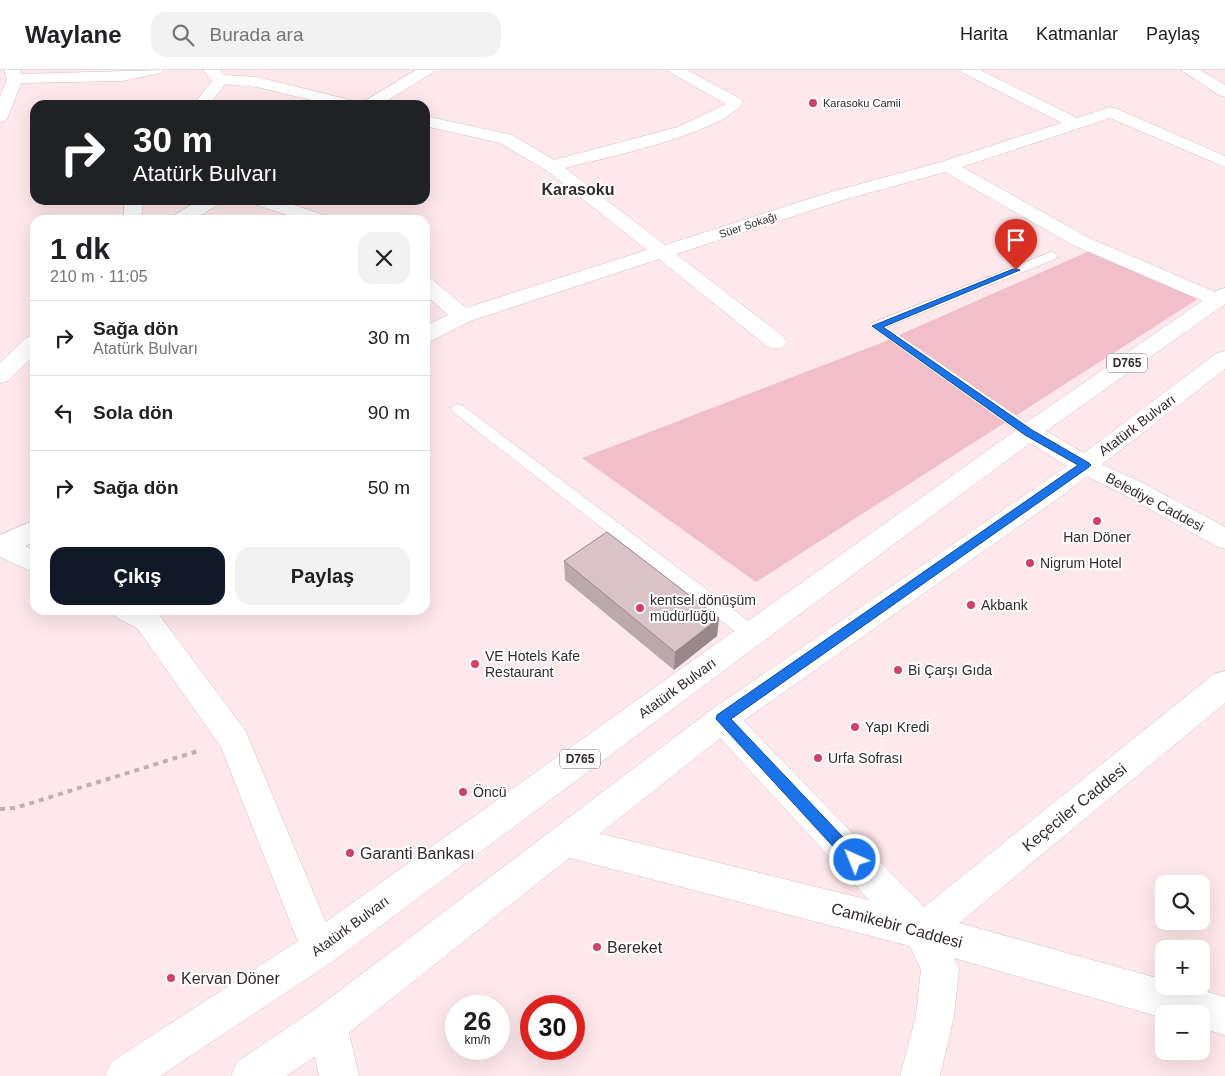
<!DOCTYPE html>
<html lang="tr">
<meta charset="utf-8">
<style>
body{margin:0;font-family:Helvetica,sans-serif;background:#f2f2f2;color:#202124;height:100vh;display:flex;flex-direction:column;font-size:19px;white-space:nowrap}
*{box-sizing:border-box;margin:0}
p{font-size:16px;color:#757577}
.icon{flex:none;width:28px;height:28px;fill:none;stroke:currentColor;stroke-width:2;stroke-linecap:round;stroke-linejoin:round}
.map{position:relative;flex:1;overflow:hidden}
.sheet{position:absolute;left:30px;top:145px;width:400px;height:400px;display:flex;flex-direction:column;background:#fff;border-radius:15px;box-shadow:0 5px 20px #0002}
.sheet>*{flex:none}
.top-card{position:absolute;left:30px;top:30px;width:400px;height:105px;border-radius:15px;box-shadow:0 5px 20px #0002;background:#202124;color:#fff;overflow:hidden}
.tools{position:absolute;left:1155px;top:805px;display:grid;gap:10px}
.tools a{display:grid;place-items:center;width:55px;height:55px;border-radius:10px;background:#fff;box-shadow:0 5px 20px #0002;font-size:25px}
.speed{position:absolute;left:445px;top:925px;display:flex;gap:10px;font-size:25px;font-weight:700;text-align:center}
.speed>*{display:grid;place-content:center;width:65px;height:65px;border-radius:50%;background:#fff;box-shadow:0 5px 20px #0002;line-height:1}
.speed small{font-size:12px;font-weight:400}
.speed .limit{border:8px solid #d22;background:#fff;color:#111}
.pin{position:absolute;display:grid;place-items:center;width:42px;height:42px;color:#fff;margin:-51px -21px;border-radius:50% 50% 50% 0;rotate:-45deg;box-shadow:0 0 5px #0007}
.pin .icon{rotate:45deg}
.me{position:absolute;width:55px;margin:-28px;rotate:316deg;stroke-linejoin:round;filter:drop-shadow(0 0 4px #0008)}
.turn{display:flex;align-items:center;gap:18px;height:105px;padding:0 20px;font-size:22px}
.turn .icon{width:65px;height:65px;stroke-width:2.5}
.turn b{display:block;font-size:35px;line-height:42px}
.round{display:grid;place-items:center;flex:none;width:52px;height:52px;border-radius:15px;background:#f2f2f2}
.headline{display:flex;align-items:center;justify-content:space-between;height:85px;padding:0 20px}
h1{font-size:30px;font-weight:600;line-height:38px}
.button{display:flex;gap:10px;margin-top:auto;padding:10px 20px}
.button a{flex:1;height:58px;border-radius:15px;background:#111827;color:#fff;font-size:20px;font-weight:600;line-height:58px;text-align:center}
.button a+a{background:#f2f2f2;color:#202124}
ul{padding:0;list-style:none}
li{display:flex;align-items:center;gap:15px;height:75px;padding:0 20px;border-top:1px solid #e0e0e0}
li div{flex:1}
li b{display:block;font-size:19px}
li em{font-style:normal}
header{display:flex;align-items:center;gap:30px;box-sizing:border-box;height:70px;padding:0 25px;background:#fff;border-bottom:1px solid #e0e0e0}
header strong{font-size:24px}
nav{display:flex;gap:28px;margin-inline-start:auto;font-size:18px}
.search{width:350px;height:45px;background:#f2f2f2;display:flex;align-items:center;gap:12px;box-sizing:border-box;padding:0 18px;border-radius:15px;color:#757577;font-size:19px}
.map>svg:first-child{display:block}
.green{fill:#f1bfc7}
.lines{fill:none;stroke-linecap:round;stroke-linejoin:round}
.service-casing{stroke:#d7c0c3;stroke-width:1}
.minor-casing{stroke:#d7c0c3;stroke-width:1}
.primary-casing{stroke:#d7c0c3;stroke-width:1}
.path{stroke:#c1aeb1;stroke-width:4;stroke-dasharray:5 5;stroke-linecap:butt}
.service{fill:#fff;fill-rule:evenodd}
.minor{fill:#fff;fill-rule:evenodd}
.primary{fill:#fff;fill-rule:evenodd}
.wall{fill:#bba8aa}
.shaded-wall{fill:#98888b}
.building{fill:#d9c3c6;stroke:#98888b}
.route{fill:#1a73e8;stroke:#114b97}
.poi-dot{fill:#d14269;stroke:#fff;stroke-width:2}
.labels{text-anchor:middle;stroke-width:4;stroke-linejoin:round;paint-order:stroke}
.far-poi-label{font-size:11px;fill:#332a2c;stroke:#fff;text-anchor:start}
.far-street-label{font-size:11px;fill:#332a2c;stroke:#fff}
.shield{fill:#fff;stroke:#706a6b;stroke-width:1}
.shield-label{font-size:12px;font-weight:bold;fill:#332a2c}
.street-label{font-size:14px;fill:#332a2c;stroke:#fff}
.poi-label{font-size:14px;fill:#332a2c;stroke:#fff;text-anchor:start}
.far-district-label{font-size:16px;font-weight:bold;fill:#332a2c;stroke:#fff}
.near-street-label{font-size:16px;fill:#332a2c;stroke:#fff}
.near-poi-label{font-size:16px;fill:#332a2c;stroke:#fff;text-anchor:start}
</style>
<header>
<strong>Waylane</strong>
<div class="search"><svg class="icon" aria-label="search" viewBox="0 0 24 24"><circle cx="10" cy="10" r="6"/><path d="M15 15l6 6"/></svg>Burada ara</div>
<nav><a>Harita</a><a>Katmanlar</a><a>Paylaş</a></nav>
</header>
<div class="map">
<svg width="1225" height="1006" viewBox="0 0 1225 1006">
<rect width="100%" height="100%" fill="#ffe8eb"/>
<path class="green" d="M1094,179L1201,227L756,512L582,388L881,273Z"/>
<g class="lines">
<g class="service-casing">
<g id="service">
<path d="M1051,182L1055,183L1057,186L1055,189L887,257L1034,358L1037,362L1034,366H1024L870,256L872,253Z"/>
<path d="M458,334L463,336L759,559L761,564L759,569L752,571L745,569L453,342L451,339L453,336Z"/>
</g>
</g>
<g class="minor-casing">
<g id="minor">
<path d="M4,0H20L21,4L163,0L160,3L123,11L21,13L8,47L6,50L0,52V27L7,9Z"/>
<path d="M203,0H220L225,5L257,7L358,32L360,35H332L257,17L225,14L209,35H193L213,10Z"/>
<path d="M416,0H435L432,3L380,35H361L363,32Z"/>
<path d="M668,0H687L741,29L743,32C725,63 603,88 565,98L665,175L831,122L941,92L1062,53L963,3L960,0H980L1077,48L1111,37L1117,39L1225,86V97L1110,48L962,97L1087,167L1224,226L1225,234L1217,236L1210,234L1073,175L945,102L843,130L676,184L784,267L787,272L784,277L776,279L768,277L659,189L470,251L433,270L425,272V256L448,245L425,224V207L432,209L466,238L647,180L546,100L500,73L425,56V46L512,65L554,90L678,57L726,34L671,3Z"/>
<path d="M1181,0H1200L1225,15V27L1219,25Z"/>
<path d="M125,130H143L141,150H123Z"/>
<path d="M199,130H221L219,134L193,150H171L173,146Z"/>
<path d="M252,130H279L327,146L329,150H302L254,134Z"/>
<path d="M35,265V284L8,311L0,313V293L27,267Z"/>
<path d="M1085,387L1141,412L1225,457V479L1216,476L1123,424L1076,401L1073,395L1076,389Z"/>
<path d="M35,450V471L25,476L35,481V503L0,487V465Z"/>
<path d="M113,540H153L157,542L245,660L337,879L332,892L319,897L306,892L221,677L137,558L117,548Z"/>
<path d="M1225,601V633L959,853L1164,910V916H1187L1225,927V965L1201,958V944H1164V948L954,888L959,899L954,946L940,1006H900L916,946L921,900L910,876L566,787L554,782L549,771L554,760L566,755L869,830L711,658L706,649L711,640L722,636L733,640L924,837L1214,604Z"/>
<path d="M328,935L342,940L347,954L359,1006H319L309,954L314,940Z"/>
</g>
</g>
<g class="primary-casing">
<path id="primary" d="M1225,218V234L1046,361L1084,383L1217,283L1225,281V299L1060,427L733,658L342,968L286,1006H231L237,992L314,940L711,640L1067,396L1030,373L332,892L160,1006H105L111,992L306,866L1033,348L1218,220Z"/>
</g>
<path class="path" d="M0,739L15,738L198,681"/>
<use href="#service" class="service"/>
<use href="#minor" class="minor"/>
<use href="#primary" class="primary"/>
</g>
<path class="wall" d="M564,491L719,548L717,566L674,600L565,510Z"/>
<path class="shaded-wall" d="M719,548L717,566L674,600L675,582Z"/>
<path class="building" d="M607,462L719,548L675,582L564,491Z"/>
<path class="route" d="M1013,199L1020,200L883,257L1032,360L1089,393L1091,395L1089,397L731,649L860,785L863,790L860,795L855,797L850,795L716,649L717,645L1078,395L1025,365L872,256Z"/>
<g class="poi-dot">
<circle cx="813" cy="33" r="5"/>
<circle cx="1097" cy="451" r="5"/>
<circle cx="1030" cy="493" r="5"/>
<circle cx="971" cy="535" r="5"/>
<circle cx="640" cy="538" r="5"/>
<circle cx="475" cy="594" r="5"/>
<circle cx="898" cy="600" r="5"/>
<circle cx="855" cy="657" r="5"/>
<circle cx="818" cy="688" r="5"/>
<circle cx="463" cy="722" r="5"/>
<circle cx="350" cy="783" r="5"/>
<circle cx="597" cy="877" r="5"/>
<circle cx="171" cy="908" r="5"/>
</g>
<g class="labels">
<g class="far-poi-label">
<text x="823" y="37">Karasoku Camii</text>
</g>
<g class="far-street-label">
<text transform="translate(748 155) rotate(-18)" y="4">Süer Sokağı</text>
</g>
<g class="shield">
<rect x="1107" y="283.5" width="40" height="19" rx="4"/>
<rect x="560" y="679.5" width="40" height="19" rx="4"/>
</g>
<g class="shield-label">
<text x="1127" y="297">D765</text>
<text x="580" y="693">D765</text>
</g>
<g class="street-label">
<text transform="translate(1137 355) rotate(-37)" y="5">Atatürk Bulvarı</text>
<text transform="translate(1155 432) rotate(28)" y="5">Belediye Caddesi</text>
<text transform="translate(677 618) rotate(-36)" y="5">Atatürk Bulvarı</text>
<text transform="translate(350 856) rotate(-36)" y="5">Atatürk Bulvarı</text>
</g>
<g class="poi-label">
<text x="1097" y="472" text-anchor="middle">Han Döner</text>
<text x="1040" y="498">Nigrum Hotel</text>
<text x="650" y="535">kentsel dönüşüm<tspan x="650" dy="16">müdürlüğü</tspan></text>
<text x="981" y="540">Akbank</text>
<text x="485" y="591">VE Hotels Kafe<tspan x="485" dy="16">Restaurant</tspan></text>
<text x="908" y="605">Bi Çarşı Gıda</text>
<text x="865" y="662">Yapı Kredi</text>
<text x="828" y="693">Urfa Sofrası</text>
<text x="473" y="727">Öncü</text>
</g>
<g class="far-district-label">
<text x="578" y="125">Karasoku</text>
</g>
<g class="near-street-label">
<text transform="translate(1074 737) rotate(-39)" y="6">Keçeciler Caddesi</text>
<text transform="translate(897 855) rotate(15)" y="6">Camikebir Caddesi</text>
</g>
<g class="near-poi-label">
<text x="360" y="789">Garanti Bankası</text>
<text x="607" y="883">Bereket</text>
<text x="181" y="914">Kervan Döner</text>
</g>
</g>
</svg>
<div class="tools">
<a><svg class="icon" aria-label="search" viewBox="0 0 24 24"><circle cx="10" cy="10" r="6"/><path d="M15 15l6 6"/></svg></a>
<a>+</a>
<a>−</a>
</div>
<div class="speed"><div>26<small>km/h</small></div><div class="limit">30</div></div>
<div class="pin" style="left:1016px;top:200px;background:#d93025"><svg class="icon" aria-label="arrive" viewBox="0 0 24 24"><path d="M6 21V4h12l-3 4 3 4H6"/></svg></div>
<svg class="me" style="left:855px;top:790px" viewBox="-20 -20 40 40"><circle r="17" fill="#1a73e8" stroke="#fff" stroke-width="3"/><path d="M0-11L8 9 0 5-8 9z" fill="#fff"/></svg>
<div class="top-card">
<div class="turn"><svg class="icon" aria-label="right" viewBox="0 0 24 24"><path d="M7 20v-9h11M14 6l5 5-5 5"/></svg><div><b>30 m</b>Atatürk Bulvarı</div></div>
</div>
<section class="sheet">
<div class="headline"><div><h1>1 dk</h1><p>210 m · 11:05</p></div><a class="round"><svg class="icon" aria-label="close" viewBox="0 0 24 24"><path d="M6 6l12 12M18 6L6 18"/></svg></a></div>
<ul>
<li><svg class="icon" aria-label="right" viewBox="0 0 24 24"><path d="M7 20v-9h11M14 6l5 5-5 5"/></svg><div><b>Sağa dön</b><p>Atatürk Bulvarı</p></div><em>30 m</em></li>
<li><svg class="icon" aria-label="left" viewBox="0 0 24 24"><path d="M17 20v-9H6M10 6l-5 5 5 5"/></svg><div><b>Sola dön</b></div><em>90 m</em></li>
<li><svg class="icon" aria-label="right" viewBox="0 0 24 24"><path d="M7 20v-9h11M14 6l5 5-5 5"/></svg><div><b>Sağa dön</b></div><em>50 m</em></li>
</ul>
<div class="button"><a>Çıkış</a><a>Paylaş</a></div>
</section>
</div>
